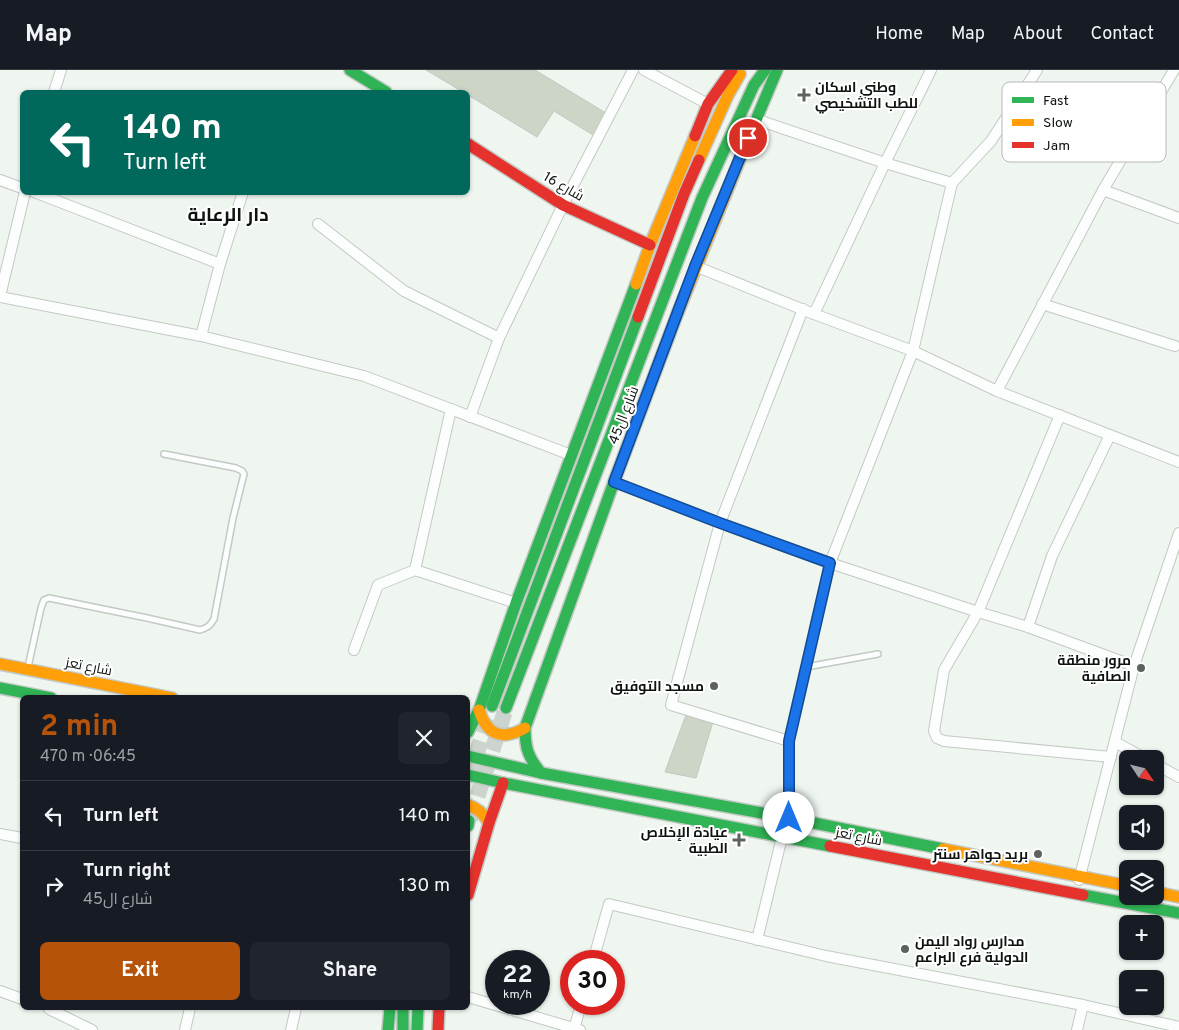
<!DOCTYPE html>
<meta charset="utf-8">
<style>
body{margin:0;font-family:Overpass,Cairo,sans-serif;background:#20242c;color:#f1f3f6;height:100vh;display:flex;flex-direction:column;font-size:19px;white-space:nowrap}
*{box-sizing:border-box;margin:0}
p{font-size:16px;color:#9ea1a6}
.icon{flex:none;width:28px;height:28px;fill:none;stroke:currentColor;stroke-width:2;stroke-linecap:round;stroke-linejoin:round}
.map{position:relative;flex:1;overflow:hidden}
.sheet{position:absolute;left:20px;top:625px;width:450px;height:315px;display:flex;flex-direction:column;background:#171b24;border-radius:8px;box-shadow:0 1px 4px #0004}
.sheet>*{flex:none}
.top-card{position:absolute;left:20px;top:20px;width:450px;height:105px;border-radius:8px;box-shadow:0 1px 4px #0004;background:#00695c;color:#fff;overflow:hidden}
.needle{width:32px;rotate:125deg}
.fabs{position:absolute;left:1119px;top:680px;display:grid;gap:10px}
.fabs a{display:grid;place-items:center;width:45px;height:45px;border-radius:8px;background:#171b24;box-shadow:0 1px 4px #0004;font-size:25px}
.speed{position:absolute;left:485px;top:880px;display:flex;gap:10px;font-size:25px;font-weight:700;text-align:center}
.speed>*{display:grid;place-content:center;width:65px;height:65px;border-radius:50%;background:#171b24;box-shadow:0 1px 4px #0004;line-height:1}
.speed small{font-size:12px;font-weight:400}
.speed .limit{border:8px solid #d22;background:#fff;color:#111}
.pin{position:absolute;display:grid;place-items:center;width:42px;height:42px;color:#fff;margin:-21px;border:2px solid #fff;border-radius:50%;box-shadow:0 1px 5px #0007}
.me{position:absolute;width:55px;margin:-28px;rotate:0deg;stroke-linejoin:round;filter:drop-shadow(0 0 4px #0008)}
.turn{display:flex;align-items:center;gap:18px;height:105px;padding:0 20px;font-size:22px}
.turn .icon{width:65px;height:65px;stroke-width:2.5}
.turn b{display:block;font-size:35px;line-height:42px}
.round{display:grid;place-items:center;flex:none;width:52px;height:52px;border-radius:8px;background:#20242c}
.overview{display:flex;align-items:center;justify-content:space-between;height:85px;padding:0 20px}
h1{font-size:30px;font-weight:700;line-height:38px;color:#b45309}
.primary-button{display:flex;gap:10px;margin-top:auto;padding:10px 20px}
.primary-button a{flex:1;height:58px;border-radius:8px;background:#b45309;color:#fff;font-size:20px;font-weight:700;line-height:58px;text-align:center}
.primary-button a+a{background:#20242c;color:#f1f3f6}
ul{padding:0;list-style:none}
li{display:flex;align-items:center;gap:15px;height:70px;padding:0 20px;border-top:1px solid #363941}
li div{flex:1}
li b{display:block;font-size:19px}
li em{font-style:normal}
header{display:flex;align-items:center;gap:30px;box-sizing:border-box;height:70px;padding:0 25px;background:#171b24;border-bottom:1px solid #363941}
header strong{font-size:24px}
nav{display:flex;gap:28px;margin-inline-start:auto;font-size:18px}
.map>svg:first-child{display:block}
.building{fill:#ccd5c6;stroke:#c3c8c2}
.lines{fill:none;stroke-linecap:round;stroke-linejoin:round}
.primary-tunnel{stroke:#ccd4cd;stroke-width:16;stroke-dasharray:16 8;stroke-linecap:butt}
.lane-casing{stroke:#c3c9c4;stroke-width:8}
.street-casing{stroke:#c3c9c4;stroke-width:12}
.fast-casing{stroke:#c3c9c4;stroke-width:14}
.slow-casing{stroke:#c3c9c4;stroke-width:14}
.jam-casing{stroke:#c3c9c4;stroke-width:14}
.lane{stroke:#fcfefd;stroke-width:5}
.street{stroke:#fcfefd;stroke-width:10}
.fast{stroke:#30b455;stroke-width:11}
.slow{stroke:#ff9f0a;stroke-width:11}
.jam{stroke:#e5322d;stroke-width:11}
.route-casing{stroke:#114b97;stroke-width:12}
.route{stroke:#1a73e8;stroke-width:9}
.poi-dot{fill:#5c625d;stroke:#fff;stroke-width:2}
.labels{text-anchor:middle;stroke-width:4;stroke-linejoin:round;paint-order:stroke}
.poi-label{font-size:14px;font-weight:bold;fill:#0e130f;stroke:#fff;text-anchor:end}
.street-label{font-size:14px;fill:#0e130f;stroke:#fff}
.district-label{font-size:19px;font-weight:bold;fill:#0e130f;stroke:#fff}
.key{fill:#fff;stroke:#b7b8b7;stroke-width:1}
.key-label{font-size:14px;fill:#0e130f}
</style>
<header>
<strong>Map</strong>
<nav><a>Home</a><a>Map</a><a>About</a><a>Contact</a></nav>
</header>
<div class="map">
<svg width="1179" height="960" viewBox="0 0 1179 960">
<rect width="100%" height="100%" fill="#eef6ef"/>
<g class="building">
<path d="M426,0H535L606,43L593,65L554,41L537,67L468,25V22H463Z"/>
<path d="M687,642L713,652L696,708L665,702Z"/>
</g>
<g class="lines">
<g class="primary-tunnel">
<path d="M468,709L490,643"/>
<path d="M470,749L506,638"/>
</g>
<g class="lane-casing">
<g id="lane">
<path d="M28,597L41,538L44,530L49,528L147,548L200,560C207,558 210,556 214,549L233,448L244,404L242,401L236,398L164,384"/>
<path d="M806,597L878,584"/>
</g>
</g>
<g class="street-casing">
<g id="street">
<path d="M644,0L708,34"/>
<path d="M54,22L61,0"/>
<path d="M755,49L885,93L952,113"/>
<path d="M0,110L22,118"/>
<path d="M1103,120L1179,148"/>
<path d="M34,122L220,194"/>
<path d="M318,154L404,221L499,268"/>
<path d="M695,196L814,244L913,281L997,321L1179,392"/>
<path d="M0,226L25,122"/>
<path d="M0,227L201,266L364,306L571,385"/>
<path d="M1042,234L1175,276"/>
<path d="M814,244L885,93L931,0"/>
<path d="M201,266L220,194L243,122"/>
<path d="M997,321L1103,120L1174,0"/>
<path d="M451,339L415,500L516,533"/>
<path d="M1060,345L978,542L944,600L934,661L937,668L944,671L1111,687"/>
<path d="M470,347L499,268L563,135L633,0"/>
<path d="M614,412L720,453L830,493L978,542L1028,557L1134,596"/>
<path d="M1028,557L1052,486L1110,365"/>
<path d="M354,580L378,515L415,500"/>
<path d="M789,671L671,635L720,453L803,239"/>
<path d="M1115,672L1146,689"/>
<path d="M1155,694L1179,707"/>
<path d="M789,748V671L830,493L913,281L952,113L991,71L1037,0"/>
<path d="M0,764L22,768"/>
<path d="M1079,810L1134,596L1179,463"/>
<path d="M757,870L782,767"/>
<path d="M593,891L609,834L826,886L1083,935L1179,957"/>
<path d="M0,921L22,929"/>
<path d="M468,927L580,960"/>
<path d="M49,939L92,960"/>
<path d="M185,960L190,938"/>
<path d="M291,960L296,938"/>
<path d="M574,960L581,934"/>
<path d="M1077,960L1083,935"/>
</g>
</g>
<g class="fast-casing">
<g id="fast">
<path d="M350,0L386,22"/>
<path d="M748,69L777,0"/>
<path d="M0,618L51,628"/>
<path d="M492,636L638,247"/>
<path d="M506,638L702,128L754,15L765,0"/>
<path d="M468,662L479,640L516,533L636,214"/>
<path d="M468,686L541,703L789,748L943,779"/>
<path d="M541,703C528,687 525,678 525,658L615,409L678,242"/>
<path d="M468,705L503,713L830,776"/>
<path d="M468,756L469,751"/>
<path d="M1083,825L1179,843"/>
<path d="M403,938V960"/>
<path d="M388,960L390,938"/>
<path d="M417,960L418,938"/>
</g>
</g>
<g class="slow-casing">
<g id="slow">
<path d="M699,90L728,25L740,4"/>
<path d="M636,214L650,175L695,66"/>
<path d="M678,242L748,69"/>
<path d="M0,594L172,628"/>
<path d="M479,640C487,665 502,671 525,658"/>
<path d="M468,735C478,738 484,744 489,753"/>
<path d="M943,779L1128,816"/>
<path d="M1155,822L1179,827"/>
</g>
</g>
<g class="jam-casing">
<g id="jam">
<path d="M695,66L708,34L732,0"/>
<path d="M468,74L563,135L650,175"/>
<path d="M638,247L684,124L699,90"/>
<path d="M830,776L1083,825"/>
<path d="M468,825L489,753L503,713"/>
<path d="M438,960L439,938"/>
</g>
</g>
<use href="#lane" class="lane"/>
<use href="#street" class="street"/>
<use href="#fast" class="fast"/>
<use href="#slow" class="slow"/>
<use href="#jam" class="jam"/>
</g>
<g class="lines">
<g class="route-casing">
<path id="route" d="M748,68L695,196L614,412L720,453L830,493L789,671V748"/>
</g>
<use href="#route" class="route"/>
</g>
<g class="poi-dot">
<path d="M801.5 17.5h5v5h5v5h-5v5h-5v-5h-5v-5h5z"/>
<circle cx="1141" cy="598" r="5"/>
<circle cx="714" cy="616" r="5"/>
<path d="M736.5 762.5h5v5h5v5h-5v5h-5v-5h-5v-5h5z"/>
<circle cx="1038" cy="784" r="5"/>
<circle cx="905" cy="879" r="5"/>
</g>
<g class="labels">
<g class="poi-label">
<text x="815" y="22" text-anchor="start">وطني اسكان<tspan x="815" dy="16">للطب التشخيصي</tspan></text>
<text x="1131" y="595">مرور منطقة<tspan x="1131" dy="16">الصافية</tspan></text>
<text x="704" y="621">مسجد التوفيق</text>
<text x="728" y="767">عيادة الإخلاص<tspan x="728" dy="16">الطبية</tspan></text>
<text x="1028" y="789">بريد جواهر سنتر</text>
<text x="915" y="876" text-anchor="start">مدارس رواد اليمن<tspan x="915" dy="16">الدولية فرع البراعم</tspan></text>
</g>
<g class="street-label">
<text transform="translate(564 116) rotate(30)" y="5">شارع 16</text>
<text transform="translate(623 345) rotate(-69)" y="5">شارع ال45</text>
<text transform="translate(89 596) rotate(11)" y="5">شارع تعز</text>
<text transform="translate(859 766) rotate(11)" y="5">شارع تعز</text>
</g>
<g class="district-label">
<text x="228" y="151">دار الرعاية</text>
</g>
</g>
<rect x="1002" y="12" width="164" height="80" rx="8" class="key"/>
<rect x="1012" y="27" width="22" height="6" fill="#30b455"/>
<rect x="1012" y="49" width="22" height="7" fill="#ff9f0a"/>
<rect x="1012" y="72" width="22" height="6" fill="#e5322d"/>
<g class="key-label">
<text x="1043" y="35">Fast</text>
<text x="1043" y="57">Slow</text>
<text x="1043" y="80">Jam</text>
</g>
</svg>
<div class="fabs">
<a><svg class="needle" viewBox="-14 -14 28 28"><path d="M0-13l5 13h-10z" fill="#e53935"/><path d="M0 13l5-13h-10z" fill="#9ea1a6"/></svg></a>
<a><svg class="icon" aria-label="sound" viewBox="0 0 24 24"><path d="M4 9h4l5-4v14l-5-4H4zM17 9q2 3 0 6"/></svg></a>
<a><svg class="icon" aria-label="layers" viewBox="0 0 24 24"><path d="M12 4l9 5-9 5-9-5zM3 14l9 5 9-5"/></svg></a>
<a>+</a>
<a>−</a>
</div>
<div class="speed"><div>22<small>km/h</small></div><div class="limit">30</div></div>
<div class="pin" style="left:748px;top:68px;background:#d93025"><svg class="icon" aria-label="arrive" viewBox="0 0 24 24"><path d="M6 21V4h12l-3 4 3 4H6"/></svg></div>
<svg class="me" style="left:789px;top:748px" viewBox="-20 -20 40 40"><circle r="19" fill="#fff"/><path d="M0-13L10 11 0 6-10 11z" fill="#1a73e8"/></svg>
<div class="top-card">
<div class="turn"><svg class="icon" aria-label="left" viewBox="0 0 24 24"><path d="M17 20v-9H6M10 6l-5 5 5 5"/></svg><div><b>140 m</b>Turn left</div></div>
</div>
<section class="sheet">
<div class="overview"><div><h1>2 min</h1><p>470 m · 06:45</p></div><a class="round"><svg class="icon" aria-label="close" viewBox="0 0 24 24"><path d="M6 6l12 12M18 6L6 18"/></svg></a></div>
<ul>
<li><svg class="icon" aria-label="left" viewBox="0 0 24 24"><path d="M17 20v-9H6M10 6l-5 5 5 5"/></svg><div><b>Turn left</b></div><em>140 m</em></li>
<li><svg class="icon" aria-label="right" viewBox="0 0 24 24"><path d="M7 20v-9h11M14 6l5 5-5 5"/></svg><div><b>Turn right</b><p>شارع ال45</p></div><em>130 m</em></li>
</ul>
<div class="primary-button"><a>Exit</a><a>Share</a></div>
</section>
</div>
